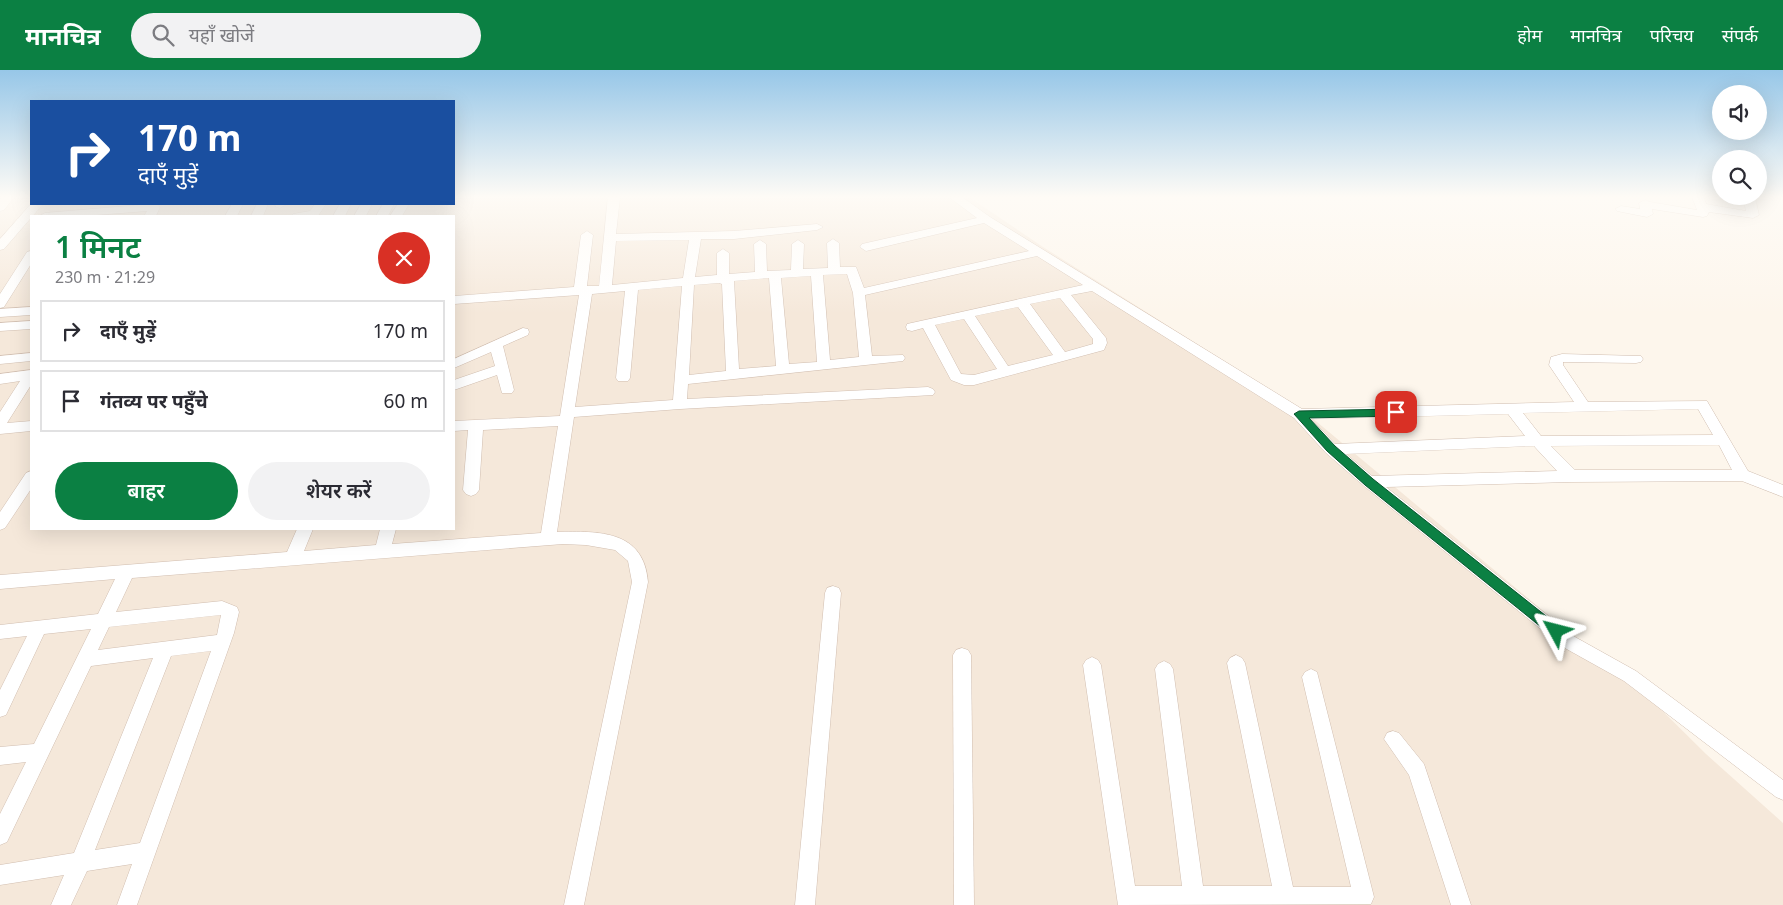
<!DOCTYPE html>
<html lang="hi">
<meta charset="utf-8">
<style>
body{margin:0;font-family:"Noto Sans","Noto Sans Devanagari",sans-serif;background:#f2f2f3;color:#2b2b33;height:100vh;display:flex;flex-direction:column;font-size:19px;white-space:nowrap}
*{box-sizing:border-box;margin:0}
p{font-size:16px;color:#7c7c81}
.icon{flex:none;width:28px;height:28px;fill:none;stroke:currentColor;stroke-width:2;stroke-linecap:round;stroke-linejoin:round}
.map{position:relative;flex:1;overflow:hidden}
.details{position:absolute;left:30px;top:145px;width:425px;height:315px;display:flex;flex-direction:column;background:#fff;border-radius:0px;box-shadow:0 5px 20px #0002}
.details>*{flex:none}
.guide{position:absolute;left:30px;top:30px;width:425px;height:105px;border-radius:0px;box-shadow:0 5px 20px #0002;background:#1a4fa0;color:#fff;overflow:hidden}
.fabs{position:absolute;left:1712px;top:15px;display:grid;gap:10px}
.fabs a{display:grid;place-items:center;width:55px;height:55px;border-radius:50%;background:#fff;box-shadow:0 5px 20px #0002;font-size:25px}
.pin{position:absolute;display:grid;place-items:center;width:42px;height:42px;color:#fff;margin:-21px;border-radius:10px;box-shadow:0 2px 8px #0006}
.me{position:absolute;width:55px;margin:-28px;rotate:308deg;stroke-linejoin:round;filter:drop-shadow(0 0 4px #0008)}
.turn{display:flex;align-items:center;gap:18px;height:105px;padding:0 25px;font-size:22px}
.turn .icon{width:65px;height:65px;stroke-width:2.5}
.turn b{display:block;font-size:35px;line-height:42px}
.round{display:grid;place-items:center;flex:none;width:52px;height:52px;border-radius:26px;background:#f2f2f3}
.overview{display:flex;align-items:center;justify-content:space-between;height:85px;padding:0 25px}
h1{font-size:30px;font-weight:600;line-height:38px;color:#0b8043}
.button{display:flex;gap:10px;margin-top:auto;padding:10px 25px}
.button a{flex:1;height:58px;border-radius:30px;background:#0b8043;color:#fff;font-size:20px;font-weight:600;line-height:58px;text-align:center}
.button a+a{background:#f2f2f3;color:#2b2b33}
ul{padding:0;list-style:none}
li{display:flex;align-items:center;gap:15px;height:62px;margin:0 10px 8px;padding:0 15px;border:2px solid #e1e1e2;border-radius:0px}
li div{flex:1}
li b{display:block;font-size:19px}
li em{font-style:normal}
header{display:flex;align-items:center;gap:30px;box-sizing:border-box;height:70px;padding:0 25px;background:#0b8043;color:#fff}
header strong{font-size:24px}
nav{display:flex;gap:28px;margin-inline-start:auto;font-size:18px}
.search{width:350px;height:45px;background:#f2f2f3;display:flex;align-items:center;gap:12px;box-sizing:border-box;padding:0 18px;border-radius:28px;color:#7c7c81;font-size:19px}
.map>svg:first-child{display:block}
.residential{fill:#f5e8da;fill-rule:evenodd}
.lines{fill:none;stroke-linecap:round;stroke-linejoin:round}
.street-casing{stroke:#d1beb0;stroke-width:1}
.street{fill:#fff;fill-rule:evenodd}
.route{fill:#0b8043;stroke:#07532c}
</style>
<header>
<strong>मानचित्र</strong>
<div class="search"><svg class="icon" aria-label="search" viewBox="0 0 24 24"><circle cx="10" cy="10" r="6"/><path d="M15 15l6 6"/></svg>यहाँ खोजें</div>
<nav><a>होम</a><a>मानचित्र</a><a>परिचय</a><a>संपर्क</a></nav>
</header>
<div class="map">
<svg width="1783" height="835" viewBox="0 0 1783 835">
<rect width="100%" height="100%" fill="#fdf6ec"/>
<path class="residential" d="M0,127H31V134H454V127H969L1043,177L1305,342L1577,569L1615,594L1706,684L1783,753V835H0ZM31,146H454V459H31Z"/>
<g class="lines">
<g class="street-casing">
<g id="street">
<path d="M2,127H14L4,140L0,141V130Z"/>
<path d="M608,127H620L616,164L734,161L817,154L823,157L817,160L734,169H701L695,207L717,205V183L723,179L729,183V204L755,202L754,174L760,170L766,174L767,201L791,200L792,174L798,170L804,174L803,199L828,198L827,173L833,169L839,173L840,197H856L864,218L1029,181L984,153L866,181L860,177L862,174L977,148L949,127H962L990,147L1302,339L1574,332L1549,295L1551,287L1562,284L1641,286L1643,289L1641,292L1636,293L1563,292V295L1588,332L1707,331L1748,401L1783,415V427L1742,411L1571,412L1386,417L1575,567L1636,601L1783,710V730L1776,727L1624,611L1563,577L1364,416L1326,383L1294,348L1092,221L1071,225L1106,268L1107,273L1104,280L974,315H964L951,310L923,258L912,261L907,260L906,257L907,254L1083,215L1037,186L865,225L872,286L903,285L905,288L903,291L688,314L687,329L928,317L933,319L935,322L933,325L680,339L574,347L557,462C599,461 644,460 648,512L584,835H564L632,512L628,491L615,480L586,475L563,474L132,508L116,542L222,531L237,537L239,542L234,563L137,835H117L132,794L87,801L71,835H51L64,805L0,815V795L74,783L153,588L91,596L7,772L0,775V744L26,692L0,695V677L34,674L91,559L44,564L6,645L0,647V620L27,566L0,569V555L98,544L115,509L0,519V505L287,482L297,459H313L304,481L376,475L380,459H396L392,474L541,463L558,356L483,360L479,420L476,424L471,426L466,424L463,420L468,360L454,361V351L560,346L579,225L454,234V226L574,217L581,165L587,161L593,165L587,216H599ZM689,170L683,208L612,215L616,171ZM847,204L853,223L859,287L830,290L823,205ZM811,206L817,292L789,294L781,208ZM769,208L776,296L739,299L734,211ZM719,213L722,214L726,301L689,305L694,215ZM682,216L673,330L575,337L592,224L625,221L616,308L618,311H628L630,308L638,220ZM1060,228L1093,269V274L1065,282L1030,234ZM1018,237L1053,285L1008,296L975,246ZM964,249L997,299L974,305L961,304L935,255ZM1698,339L1713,365L1541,366L1523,343ZM1508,344L1525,366L1335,374L1311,349ZM1719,375L1732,400H1575L1551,376ZM1534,376L1557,401L1372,406L1346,384ZM221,545L217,565L98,580L109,557ZM211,581L140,773L95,780L171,586Z"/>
<path d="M1692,127H1704L1706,134L1746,141L1743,127H1755L1759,145L1753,148L1709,142L1707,146L1703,147L1652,139L1653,144L1647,147L1617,141L1615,139L1621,136L1640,139L1639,133L1645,130L1650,132L1697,140Z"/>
<path d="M31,134H43L4,179L0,180V169Z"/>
<path d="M152,134L158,135L160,137L156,146H144L147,141L83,146H39L45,143Z"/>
<path d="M232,134H243L237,146H225Z"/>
<path d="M257,134H268L263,146H251Z"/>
<path d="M275,134H287L280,138L276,137Z"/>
<path d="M315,134H326L318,146H291L293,144L310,141Z"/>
<path d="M340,134H351L345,146H333Z"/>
<path d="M361,134H372L366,146H354Z"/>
<path d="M383,134H394L388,146H376Z"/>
<path d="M398,134H409L402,146H390Z"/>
<path d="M31,181V194L4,237L0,238V224L27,182Z"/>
<path d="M31,237V245L0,247V239Z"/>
<path d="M31,251V259L0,261V253Z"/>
<path d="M523,258L528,259L529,262L528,265L503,276L514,320L512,323H502L497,305L454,320V310L495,296L491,282L454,298V289Z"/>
<path d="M31,283V291L0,294V286Z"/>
<path d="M31,300V315L7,353L31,351V361L0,364V342L20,311L0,314V304Z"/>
<path d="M31,401V419L5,458L0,460V442L26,403Z"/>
<path d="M833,516L839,518L841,523L815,835H795L825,523L827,518Z"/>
<path d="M962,578L968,580L971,585L974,835H954L953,585L956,580Z"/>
<path d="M1236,585L1242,588L1245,593L1293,817H1351L1302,607L1305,602L1311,599L1317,602L1374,827L1371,834L1118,835L1083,595L1086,590L1092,587L1098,590L1101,595L1135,816H1182L1155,599L1158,594L1164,591L1170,594L1173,599L1203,816H1272L1227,593L1230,588Z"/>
<path d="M1393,661L1399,663L1424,694L1471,835H1451L1409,705L1384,669L1387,663Z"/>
</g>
</g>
<use href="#street" class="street"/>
</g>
<linearGradient id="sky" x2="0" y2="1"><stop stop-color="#97c7e8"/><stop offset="0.52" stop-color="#fefbf6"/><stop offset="1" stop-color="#fefbf6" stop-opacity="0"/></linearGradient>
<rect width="1783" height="244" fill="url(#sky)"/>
<path class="route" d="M1396,339L1401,342L1396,346L1309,348L1335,376L1373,409L1560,557L1562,561L1560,565L1556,567L1551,565L1365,415L1327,381L1294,344L1299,341Z"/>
</svg>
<div class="fabs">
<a><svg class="icon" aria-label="sound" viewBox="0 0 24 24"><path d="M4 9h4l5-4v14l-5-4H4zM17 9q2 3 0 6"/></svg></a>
<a><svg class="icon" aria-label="search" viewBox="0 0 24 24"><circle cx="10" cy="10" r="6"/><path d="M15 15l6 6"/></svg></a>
</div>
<div class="pin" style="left:1396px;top:342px;background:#d93025"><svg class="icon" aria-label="arrive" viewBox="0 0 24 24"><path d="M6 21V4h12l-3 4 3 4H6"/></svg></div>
<svg class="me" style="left:1556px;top:561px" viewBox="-20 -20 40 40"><path d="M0-17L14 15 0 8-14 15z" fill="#0b8043" stroke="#fff" stroke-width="4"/></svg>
<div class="guide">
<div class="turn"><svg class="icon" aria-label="right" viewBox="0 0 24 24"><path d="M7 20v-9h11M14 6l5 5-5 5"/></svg><div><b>170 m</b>दाएँ मुड़ें</div></div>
</div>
<section class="details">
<div class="overview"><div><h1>1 मिनट</h1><p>230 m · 21:29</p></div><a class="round" style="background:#d93025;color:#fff"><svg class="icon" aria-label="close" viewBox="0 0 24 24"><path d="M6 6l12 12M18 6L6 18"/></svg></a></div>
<ul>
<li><svg class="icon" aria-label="right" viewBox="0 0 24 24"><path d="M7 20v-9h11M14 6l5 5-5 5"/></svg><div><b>दाएँ मुड़ें</b></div><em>170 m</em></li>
<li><svg class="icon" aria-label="arrive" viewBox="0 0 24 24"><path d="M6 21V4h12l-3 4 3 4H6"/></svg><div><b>गंतव्य पर पहुँचे</b></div><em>60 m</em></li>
</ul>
<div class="button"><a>बाहर</a><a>शेयर करें</a></div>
</section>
</div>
